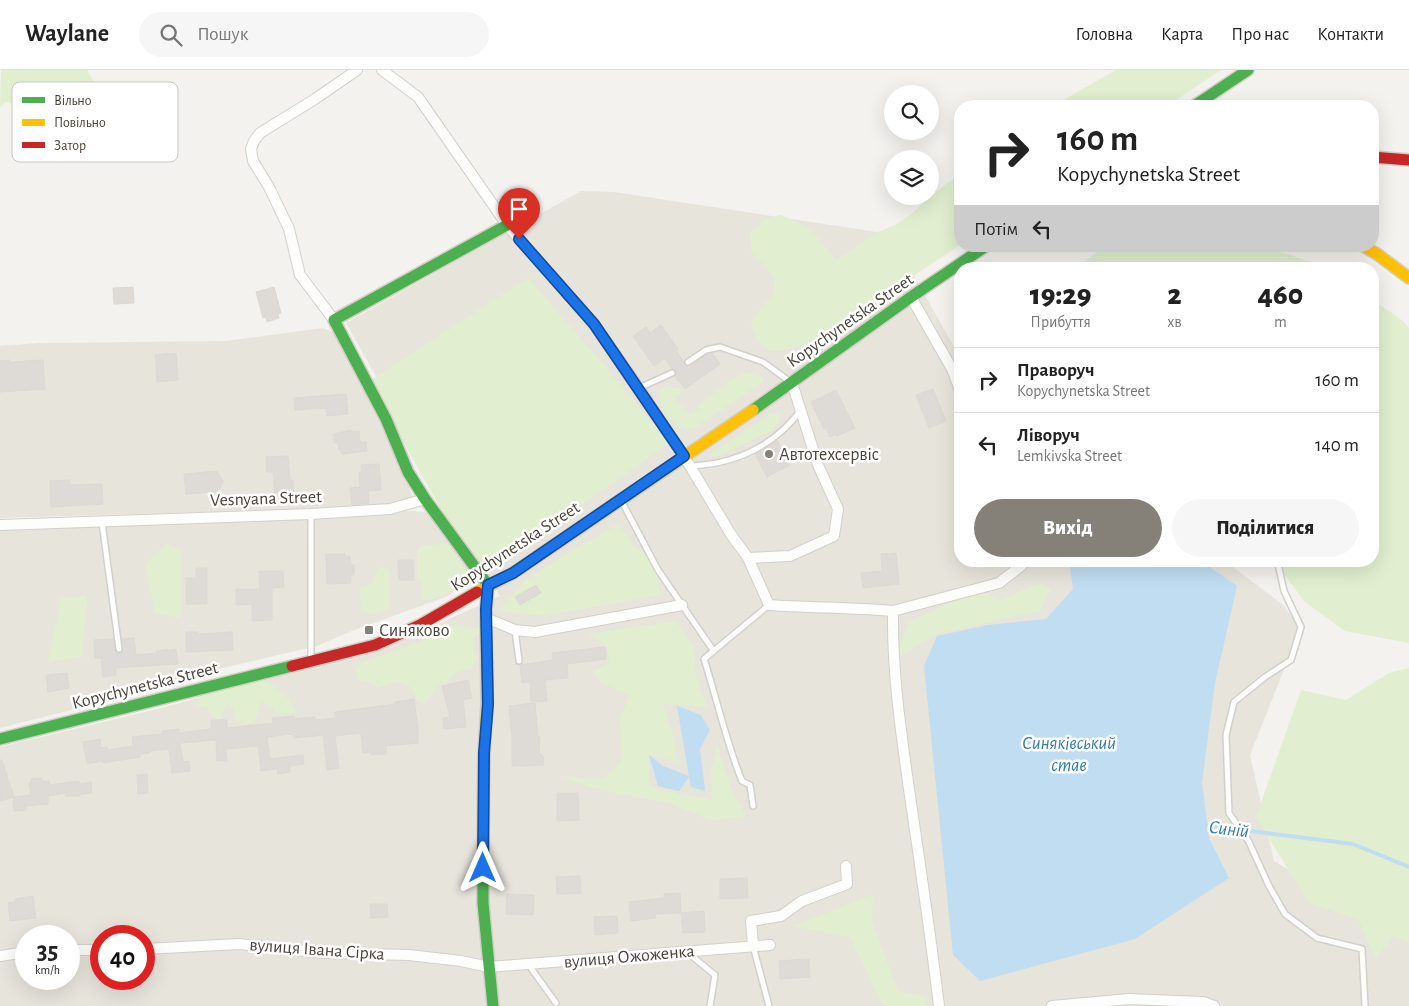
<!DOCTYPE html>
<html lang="uk">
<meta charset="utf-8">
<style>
body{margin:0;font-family:"Alegreya Sans",sans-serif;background:#f6f6f6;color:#222;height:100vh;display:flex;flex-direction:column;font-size:19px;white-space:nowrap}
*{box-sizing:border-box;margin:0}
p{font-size:16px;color:#767676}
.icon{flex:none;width:28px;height:28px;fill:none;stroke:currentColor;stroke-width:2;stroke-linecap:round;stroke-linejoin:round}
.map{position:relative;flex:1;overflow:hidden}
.panel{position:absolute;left:954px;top:192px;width:425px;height:305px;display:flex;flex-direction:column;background:#fff;border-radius:20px;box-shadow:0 5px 20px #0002}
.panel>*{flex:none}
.top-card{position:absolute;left:954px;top:30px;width:425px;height:152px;border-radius:20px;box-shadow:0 5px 20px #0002;background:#fff;color:#222;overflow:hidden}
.controls{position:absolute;left:884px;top:15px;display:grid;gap:10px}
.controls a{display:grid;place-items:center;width:55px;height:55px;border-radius:50%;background:#fff;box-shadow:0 5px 20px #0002;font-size:25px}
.speed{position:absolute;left:15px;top:855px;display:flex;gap:10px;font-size:25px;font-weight:700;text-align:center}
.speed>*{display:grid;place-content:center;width:65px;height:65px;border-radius:50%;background:#fff;box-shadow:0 5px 20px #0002;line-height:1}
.speed small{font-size:12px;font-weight:400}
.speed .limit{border:8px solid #d22;background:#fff;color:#111}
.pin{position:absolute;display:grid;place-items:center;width:42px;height:42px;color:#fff;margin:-51px -21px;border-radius:50% 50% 50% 0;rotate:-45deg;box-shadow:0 0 5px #0007}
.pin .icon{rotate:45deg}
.me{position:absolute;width:55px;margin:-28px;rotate:0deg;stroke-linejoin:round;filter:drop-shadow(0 0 4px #0008)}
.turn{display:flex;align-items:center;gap:18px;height:105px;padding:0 20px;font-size:22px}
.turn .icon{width:65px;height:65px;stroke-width:2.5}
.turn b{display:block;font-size:35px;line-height:42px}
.then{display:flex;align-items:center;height:48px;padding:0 20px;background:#0003;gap:10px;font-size:19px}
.eta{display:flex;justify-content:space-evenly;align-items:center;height:85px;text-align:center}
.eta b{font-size:30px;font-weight:800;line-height:35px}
.button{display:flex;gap:10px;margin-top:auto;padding:10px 20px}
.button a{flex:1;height:58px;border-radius:30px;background:#868178;color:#fff;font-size:20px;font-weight:800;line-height:58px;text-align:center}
.button a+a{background:#f6f6f6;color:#222}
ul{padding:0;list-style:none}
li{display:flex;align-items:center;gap:15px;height:65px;padding:0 20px;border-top:1px solid #e0e0e0}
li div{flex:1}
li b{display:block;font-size:19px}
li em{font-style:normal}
header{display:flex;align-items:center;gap:30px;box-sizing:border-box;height:70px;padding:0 25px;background:#fff;border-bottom:1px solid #e0e0e0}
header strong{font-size:24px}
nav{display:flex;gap:28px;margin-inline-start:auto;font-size:18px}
.search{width:350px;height:45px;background:#f6f6f6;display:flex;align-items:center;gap:12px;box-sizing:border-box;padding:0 18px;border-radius:28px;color:#767676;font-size:19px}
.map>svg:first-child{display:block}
.residential{fill:#e7e4dc;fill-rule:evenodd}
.green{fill:#e1eecf}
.water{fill:#c0ddf1}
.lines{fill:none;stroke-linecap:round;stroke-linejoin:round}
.stream{stroke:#c0ddf1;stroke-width:4}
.building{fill:#dedbd6;stroke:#dcd9d4}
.lane-casing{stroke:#d2d0cb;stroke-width:8}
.street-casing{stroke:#d2d0cb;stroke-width:12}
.fast-casing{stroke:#d3cfc5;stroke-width:14}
.slow-casing{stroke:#d3cfc5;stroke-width:14}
.jam-casing{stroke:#d3cfc5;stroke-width:14}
.lane{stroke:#fdfdfc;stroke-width:5}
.street{stroke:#fdfdfc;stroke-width:10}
.fast{stroke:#4caf50;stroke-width:11}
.slow{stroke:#ffc107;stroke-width:11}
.jam{stroke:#c62828;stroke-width:11}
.route-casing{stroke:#114b97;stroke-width:12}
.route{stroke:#1a73e8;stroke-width:9}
.poi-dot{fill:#868178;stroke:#fff;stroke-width:2}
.labels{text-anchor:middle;stroke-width:5;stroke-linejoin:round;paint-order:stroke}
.street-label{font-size:18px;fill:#4b4439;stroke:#fff}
.poi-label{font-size:18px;fill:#4b4439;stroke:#fff;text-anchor:start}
.water-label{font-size:19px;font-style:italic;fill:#2e7ab2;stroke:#fff}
.key{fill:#fff;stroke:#c9c7c4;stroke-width:1}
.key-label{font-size:14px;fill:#4b4439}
</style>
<header>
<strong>Waylane</strong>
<div class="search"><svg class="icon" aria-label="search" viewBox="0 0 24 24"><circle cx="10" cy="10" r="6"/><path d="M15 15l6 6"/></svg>Пошук</div>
<nav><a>Головна</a><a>Карта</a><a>Про нас</a><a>Контакти</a></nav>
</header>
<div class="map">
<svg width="1409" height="936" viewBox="0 0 1409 936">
<rect width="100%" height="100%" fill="#f4f2ee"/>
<g class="residential">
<path d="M581,121L614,122L890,164L960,287V491H1225L1282,534L1301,557L1250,685L1274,791L1409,870V936H0V677L161,638L385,578L500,526L346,253ZM26,866H69V909H26ZM101,866H144V909H101Z"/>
<path d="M323,258L337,264L393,368L413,429L403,433L307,439L0,448V276L38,273L225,271Z"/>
<path d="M414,441L428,443L475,505L448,526L352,561L317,576L188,606L123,627L0,658V458Z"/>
</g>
<g class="green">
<path d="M1,0H87C93,12 110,34 124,32C129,31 130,28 134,26C146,20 160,34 168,42C156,57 137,50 120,50C112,50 104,52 97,51C85,49 70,43 58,44C44,45 30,53 16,46L13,34L6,32L0,38Z"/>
<path d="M1116,0H1221L1167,36H1053Z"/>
<path d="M960,104V175L838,256L806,274L789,280L771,281L756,270L751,253L761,237L773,225L775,208L751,181L750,163L764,150L781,145L797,152L813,162L836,190L878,162L895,155L910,145L937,121Z"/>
<path d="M1105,176H1264L1322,196L1327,199H1074Z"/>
<path d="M528,208L632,327L668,374L483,505L450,455L369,311Z"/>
<path d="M1373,230L1403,251L1409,258V573L1345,561L1305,532L1274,491H1372Z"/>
<path d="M748,303L762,307L764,310L763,312L694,358C668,366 636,302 684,320L675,327L690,345L699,338L698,336C711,326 732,305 748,303Z"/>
<path d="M772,343L778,344L780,346L778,353L771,361L717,387L714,388L712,385L713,382L717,379Z"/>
<path d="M619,454L634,476L655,493L660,525L544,546L499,541L525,510L587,472Z"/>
<path d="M167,473L181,480V548L155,543L145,494Z"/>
<path d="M447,474L452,479L466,500L465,510C453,518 437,534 422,529V516L417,504V483L419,477L425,475Z"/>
<path d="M378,497L388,498L390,505V538C367,548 357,544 361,518L373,512Z"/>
<path d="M1039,513L1050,519L1040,541L936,564L894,590L909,552L979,518L998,531Z"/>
<path d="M87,526L82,587L48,592L61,528Z"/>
<path d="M676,551L693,576L696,606L707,637L663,634L673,665L677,692L649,685V716L686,725L712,730L711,701L717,676L732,720L746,746L712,751L670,733L620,724L590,717L562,707L602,709L622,691L620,650L629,625L600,612L592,602L609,593L607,575L588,564Z"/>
<path d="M459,554L469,558L485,557L473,569L474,579L477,589L472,598L462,600L453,605L447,613L437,617L425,634L416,630L414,620C399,608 393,613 377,618L368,612L358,610L355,599L363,592L422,571L449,556Z"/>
<path d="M1409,598V872L1393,866L1376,889L1358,849L1309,833L1256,747L1301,620L1346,630L1389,603Z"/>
<path d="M259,610C275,613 291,628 297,643H276L270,635L261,632L258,643L254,652L243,654L235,649L234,639L227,632L220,651L212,646L206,637L196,636L199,625Z"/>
<path d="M873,824L872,851L898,921L925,927L927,936H885L882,934L850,867L793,856Z"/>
</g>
<g class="water">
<path d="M1069,491H1201L1237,516L1215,613L1202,712L1209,768L1229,808L1135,869L980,911L953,885L924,596L937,566L988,555L1046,549L1073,519Z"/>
<path d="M677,636L701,645L710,660L700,679L705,721L691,717L689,707L679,721L658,716L649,685L663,696L689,706Z"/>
</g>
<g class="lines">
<path class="stream" d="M1204,755L1353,774L1409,797"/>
</g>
<g class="building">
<path d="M133,217L134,233L114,234L113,218Z"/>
<path d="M274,217L281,243L278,244L279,248L267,252L266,247L263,248L256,222Z"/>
<path d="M661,255L678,279L676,280L686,296H690L708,284L712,283L720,294L685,319L675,306L676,301L672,299L665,288L654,296L633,266L646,257L650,263Z"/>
<path d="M176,283L178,310L157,312L155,285Z"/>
<path d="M10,290V292L43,290L45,319L0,322V291Z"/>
<path d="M933,319L946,351L929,358L916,325Z"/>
<path d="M836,320L855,358L837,366L836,364L830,367L826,359H824L811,332Z"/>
<path d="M346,324L348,344L327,346L326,338L295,340L294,328Z"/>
<path d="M351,360V362L359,361L360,372H366L367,381L342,384L341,379L339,380L338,372L334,373V364Z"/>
<path d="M777,370L790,395L767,407L755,384Z"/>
<path d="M288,386L290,410H293L294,427L275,428L273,402H267L266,387Z"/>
<path d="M379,394L381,420L368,421L369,433L352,435L350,418L360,417L359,402H362L361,395Z"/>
<path d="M217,401L223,411L221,417L216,422L186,424L184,404Z"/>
<path d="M70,410V415L102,414L103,434L51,437L50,411Z"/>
<path d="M896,483L899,514L863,518L861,503L882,501L881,484Z"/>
<path d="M326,484H345V486H350L351,495H354V505H351V513L327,514Z"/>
<path d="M398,490H413L414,510H399Z"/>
<path d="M196,498H207V534H186V508H196Z"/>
<path d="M259,501H283L284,517L272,518V550L252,551V534L236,535V519H260Z"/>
<path d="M536,515L541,523L520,535L515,527Z"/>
<path d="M186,562H198V564L232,562L233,580L186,582Z"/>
<path d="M134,568L136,585L157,583L156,581L176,579L178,594L116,598V605L103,607L101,588H95L94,570L113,569L115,580L119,583L123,580L122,569Z"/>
<path d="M605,577L606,589L567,594L568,608L545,610L547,631L531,632L530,612L522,613L520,595L553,590L552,583Z"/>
<path d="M67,603L69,618L48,622L46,605Z"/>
<path d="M468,610L472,628L463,630L466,657L444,659L443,648L450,647L442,616Z"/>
<path d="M414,629L418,659V673L386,676V684L371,685L370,682L363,683L361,663L335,666L339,698L327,700L323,665L294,668L293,664L267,667L270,689L303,685L304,694L290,696V702L278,704L277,699L261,701L258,676L226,679L227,691H217L216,670L180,673L183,692L189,691L190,701L172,703L169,679L150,681V683L140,684V687L103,693V691L87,694L83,672L100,669L101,678L107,677L108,680L133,676L132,667L162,664V661L179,659V663L211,659V650H227V658L273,653L272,648L294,646V649L315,647V650L335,648V642L396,634L395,632Z"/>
<path d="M535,633L538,667H540L539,683L543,686L544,695L512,696V667L509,636Z"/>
<path d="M0,690H2L14,727L31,725L29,713H31V709L42,708V711H49L50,715L79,711V714L91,712L92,723L80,724V726H66V723L48,726V734L26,736V740L14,741L13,727L0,731Z"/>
<path d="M147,704L148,723L138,724L137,705Z"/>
<path d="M557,723H578L579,750L557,751Z"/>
<path d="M580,806L581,823L557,824L556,807Z"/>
<path d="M747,808L748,828L720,829V809Z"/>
<path d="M680,823L681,843L655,844L656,848L631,851L629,832L664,828V824Z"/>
<path d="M507,824L534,825L533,845L506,844Z"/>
<path d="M33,826L36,848L10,851L8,833L15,832V829Z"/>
<path d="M370,834H387L388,847L371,848Z"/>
<path d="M704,841L705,862L683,863L681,843Z"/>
<path d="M617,846L618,863L595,865L594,847Z"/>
<path d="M809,889L810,907L780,909L779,891Z"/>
</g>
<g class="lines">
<g class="lane-casing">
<g id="lane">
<path d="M688,292L706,280L720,277L763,292L789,311"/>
<path d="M639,318L672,303"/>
<path d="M690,396C735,394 774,376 801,340"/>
<path d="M621,430L658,500L713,580"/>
<path d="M311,444V588"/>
<path d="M102,452L119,579"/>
<path d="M1278,494L1284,521L1301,557L1291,590L1265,607L1234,632L1226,665L1229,743L1249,772L1269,816L1285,844L1317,868L1362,879L1365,936"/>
<path d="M515,560L519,591"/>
<path d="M753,736L750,715L742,711C726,672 717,629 704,589L769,535"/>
<path d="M753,876L769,936"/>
<path d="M688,883L715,905L710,936"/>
<path d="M528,894L556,933"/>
</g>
</g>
<g class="street-casing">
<g id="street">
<path d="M382,0L418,27L507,155L594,254L639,318L690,396L730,463L748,488L769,535C810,538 851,537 893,541"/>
<path d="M911,227L952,299L960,320"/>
<path d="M334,250L300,205L289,159L269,117L253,91L251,79L254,71L260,63L315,29L357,0"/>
<path d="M0,455L311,444L390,439L425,429"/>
<path d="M748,488L790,486L834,466L838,439L818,395L792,313"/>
<path d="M486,548L515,560L535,562L682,535"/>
<path d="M753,875L751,851L781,846L802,831L847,814L846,796"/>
<path d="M144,879L239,874L323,883L409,885L461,891L489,897L770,875"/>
<path d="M69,880H101"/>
<path d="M0,886L26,882"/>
<path d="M939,936C931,868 921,801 911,733C902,670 892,605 893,541L999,513L1022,495L1021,491"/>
<path d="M1052,936L1129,929L1203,932L1214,936"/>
</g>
</g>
<g class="fast-casing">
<g id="fast">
<path d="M1194,36L1248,0"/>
<path d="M753,340L911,227L986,176"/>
<path d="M488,515L425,429L408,402L386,349L334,250L507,155"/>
<path d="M0,669L292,596"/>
<path d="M483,775V833L493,936"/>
</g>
</g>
<g class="slow-casing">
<g id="slow">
<path d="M1363,176L1377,184L1409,208"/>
<path d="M477,522L513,503L753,340"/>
<path d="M483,775L484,683L487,634L486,539L488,515"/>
</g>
</g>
<g class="jam-casing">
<g id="jam">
<path d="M1372,87L1409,90"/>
<path d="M292,596L375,575L420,555L477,522"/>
</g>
</g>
<use href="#lane" class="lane"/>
<use href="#street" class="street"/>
<use href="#fast" class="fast"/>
<use href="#slow" class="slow"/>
<use href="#jam" class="jam"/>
</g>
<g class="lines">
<g class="route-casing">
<path id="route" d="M483,798L484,683L488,634L486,539L488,515L513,503L684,386L594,254L519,169"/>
</g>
<use href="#route" class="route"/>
</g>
<g class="poi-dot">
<circle cx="769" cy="384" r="5"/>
<rect x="364" y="555" width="10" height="10" rx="2.5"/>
</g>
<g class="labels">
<g class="street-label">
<text transform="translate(850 250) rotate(-35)" y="6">Kopychynetska Street</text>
<text transform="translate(266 428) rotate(-2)" y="6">Vesnyana Street</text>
<text transform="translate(515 476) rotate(-33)" y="6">Kopychynetska Street</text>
<text transform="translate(145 615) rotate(-14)" y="6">Kopychynetska Street</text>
<text transform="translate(317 879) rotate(4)" y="6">вулиця Івана Сірка</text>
<text transform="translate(629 886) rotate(-5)" y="6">вулиця Ожоженка</text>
</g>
<g class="poi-label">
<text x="779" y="390">Автотехсервіс</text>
<text x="379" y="566">Синяково</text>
</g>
<g class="water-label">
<text x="1069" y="679">Синяківський<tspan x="1069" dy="22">став</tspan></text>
<text transform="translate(1229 758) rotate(7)" y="7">Синій</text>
</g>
</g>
<rect x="12" y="12" width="166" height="80" rx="8" class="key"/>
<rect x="22" y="27" width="23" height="6" fill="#4caf50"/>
<rect x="22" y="49" width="23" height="7" fill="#ffc107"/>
<rect x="22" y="72" width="23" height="6" fill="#c62828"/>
<g class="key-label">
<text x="54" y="35">Вільно</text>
<text x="54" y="57">Повільно</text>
<text x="54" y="80">Затор</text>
</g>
</svg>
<div class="controls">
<a><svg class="icon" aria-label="search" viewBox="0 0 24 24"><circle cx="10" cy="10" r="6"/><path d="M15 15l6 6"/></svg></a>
<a><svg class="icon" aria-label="layers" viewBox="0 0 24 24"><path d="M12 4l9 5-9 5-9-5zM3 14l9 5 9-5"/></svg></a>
</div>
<div class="speed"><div>35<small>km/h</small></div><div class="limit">40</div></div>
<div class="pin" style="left:519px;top:169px;background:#d93025"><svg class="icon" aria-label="arrive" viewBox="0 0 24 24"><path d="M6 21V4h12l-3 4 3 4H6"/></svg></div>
<svg class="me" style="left:483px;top:798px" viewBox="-20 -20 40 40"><path d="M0-17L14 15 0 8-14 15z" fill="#1a73e8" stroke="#fff" stroke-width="4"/></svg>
<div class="top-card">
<div class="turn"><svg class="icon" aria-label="right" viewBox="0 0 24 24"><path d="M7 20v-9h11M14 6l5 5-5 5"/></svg><div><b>160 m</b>Kopychynetska Street</div></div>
<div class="then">Потім<svg class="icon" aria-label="left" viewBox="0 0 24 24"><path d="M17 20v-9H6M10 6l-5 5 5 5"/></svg></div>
</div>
<section class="panel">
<div class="eta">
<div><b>19:29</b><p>Прибуття</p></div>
<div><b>2</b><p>хв</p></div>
<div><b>460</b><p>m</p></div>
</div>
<ul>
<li><svg class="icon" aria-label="right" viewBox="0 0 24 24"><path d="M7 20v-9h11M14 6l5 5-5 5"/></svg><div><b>Праворуч</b><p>Kopychynetska Street</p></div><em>160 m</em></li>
<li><svg class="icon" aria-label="left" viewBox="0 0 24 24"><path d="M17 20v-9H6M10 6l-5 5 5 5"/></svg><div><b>Ліворуч</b><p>Lemkivska Street</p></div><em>140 m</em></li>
</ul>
<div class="button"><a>Вихід</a><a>Поділитися</a></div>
</section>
</div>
